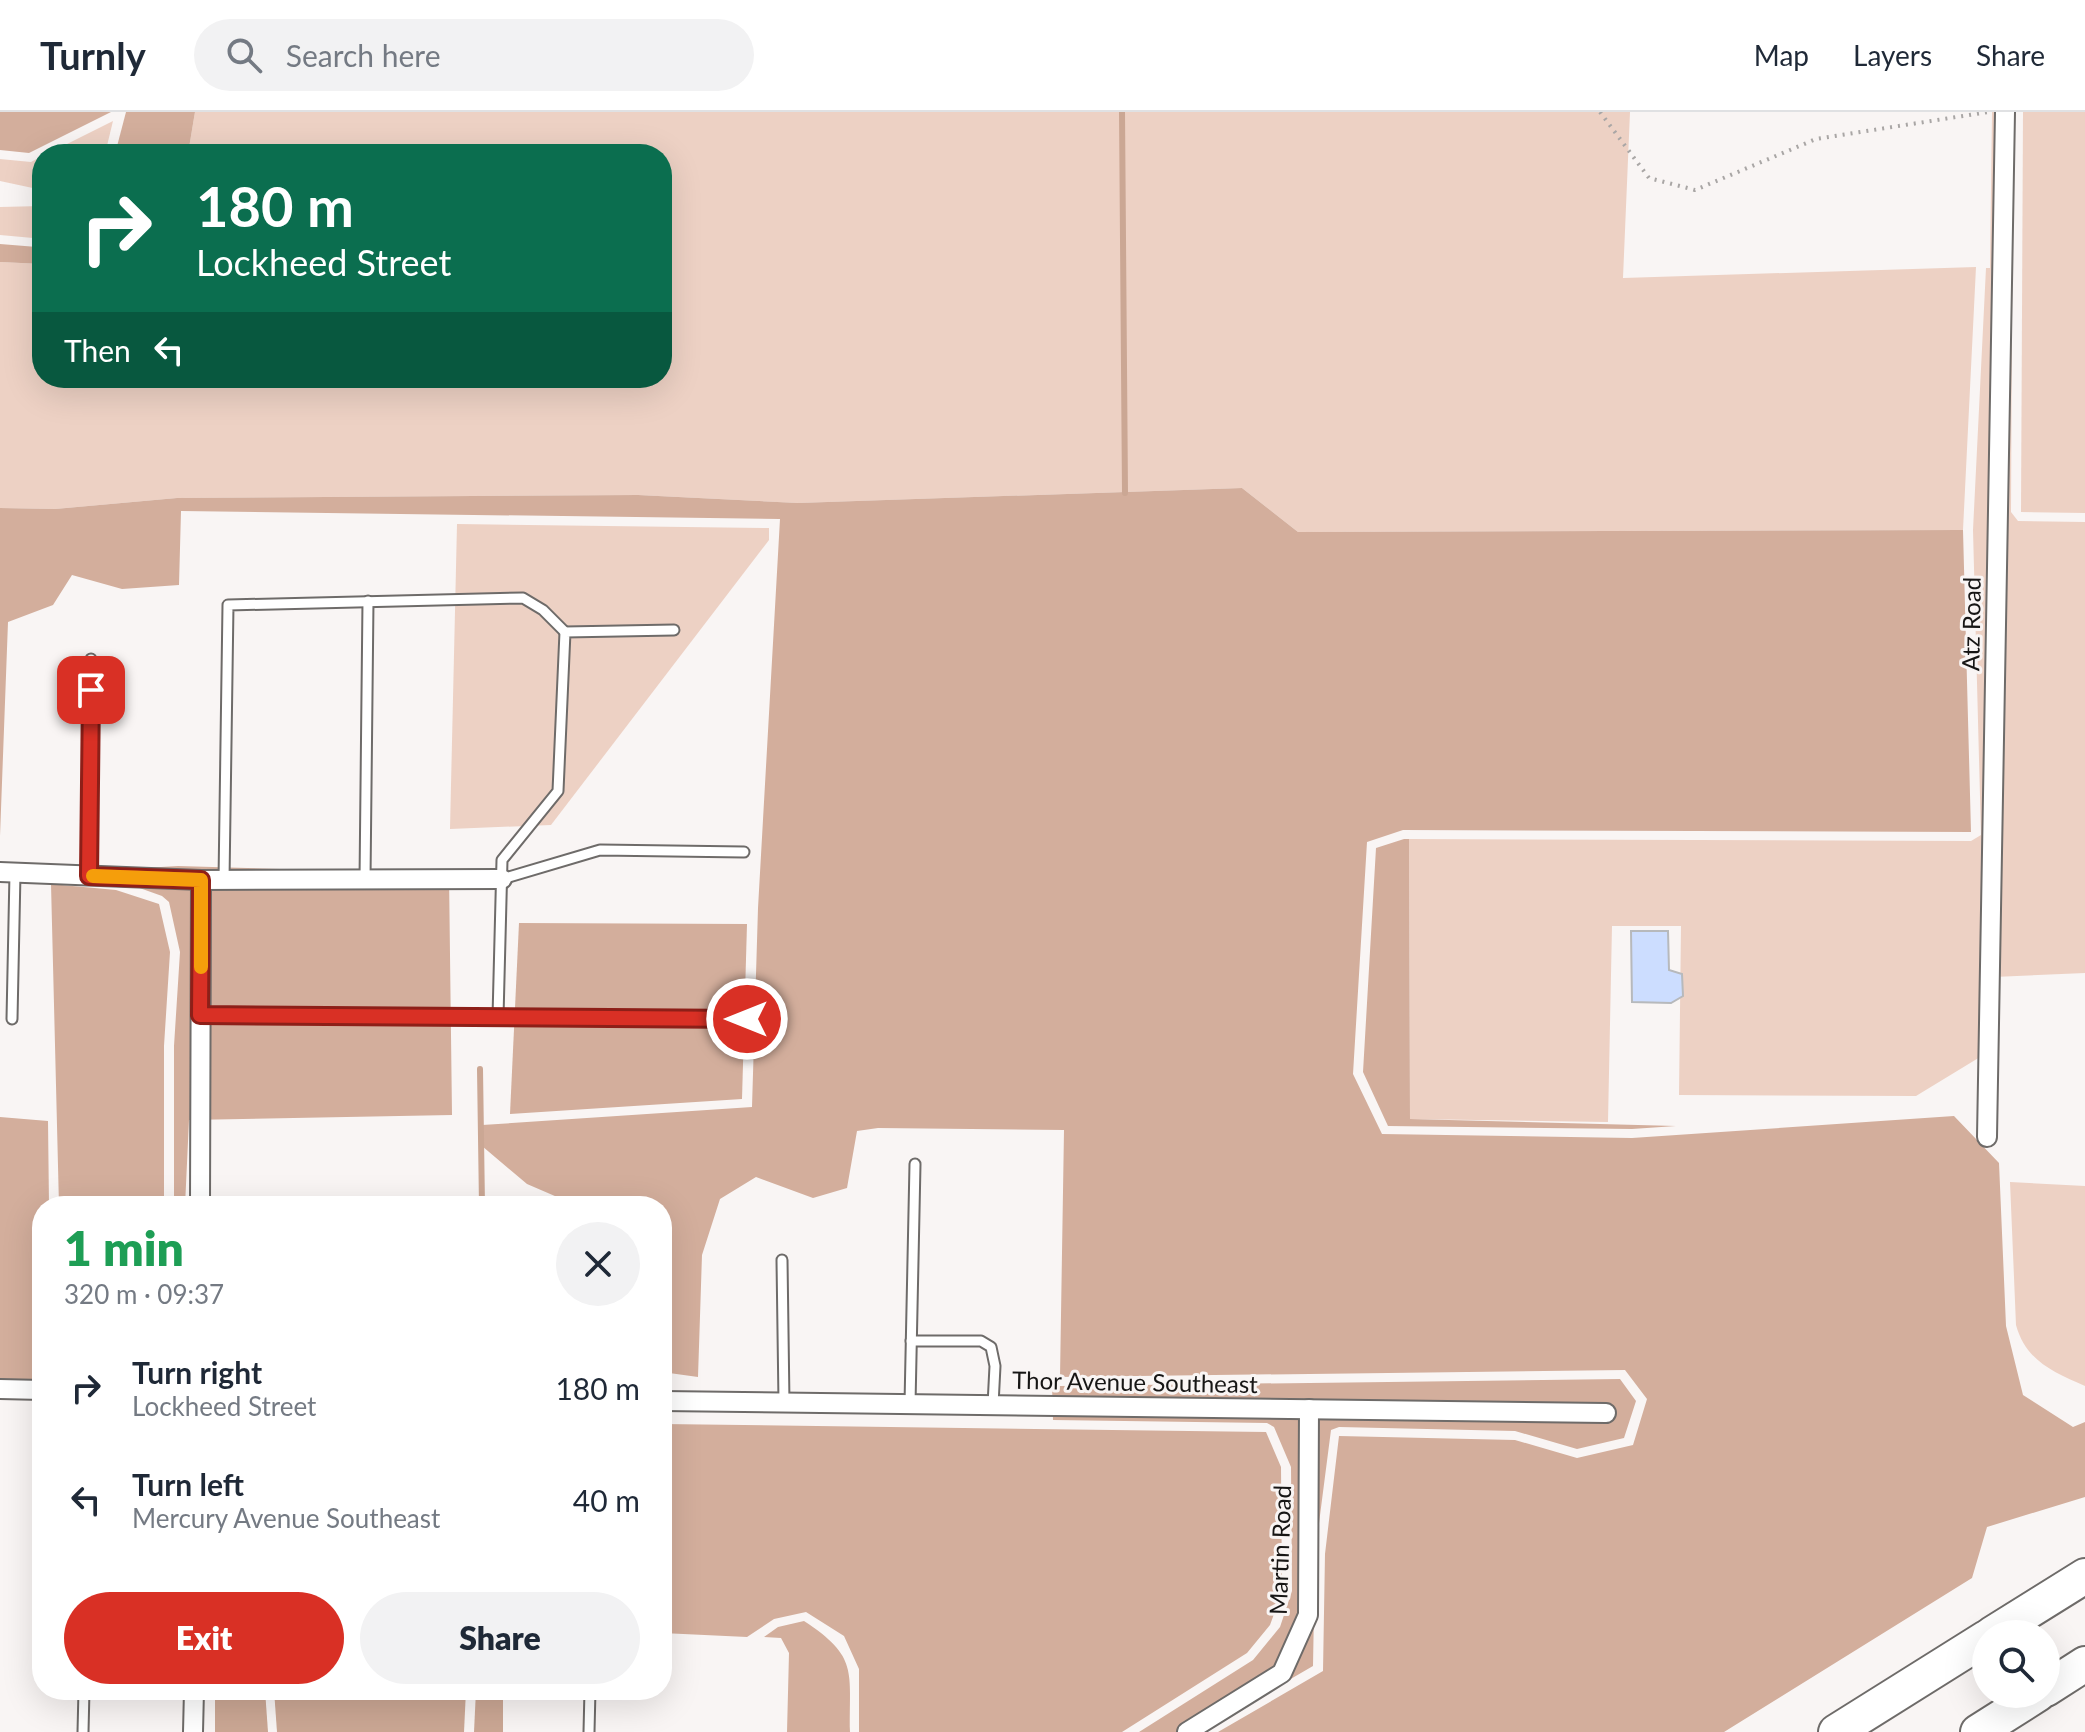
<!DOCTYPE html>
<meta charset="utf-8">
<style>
body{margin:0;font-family:Lato,sans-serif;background:#f2f2f3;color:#1f2937;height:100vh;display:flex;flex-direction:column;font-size:30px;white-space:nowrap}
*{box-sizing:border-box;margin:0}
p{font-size:26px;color:#747a83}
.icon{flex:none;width:44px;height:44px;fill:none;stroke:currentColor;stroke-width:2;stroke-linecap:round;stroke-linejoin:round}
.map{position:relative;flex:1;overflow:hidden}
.side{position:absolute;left:32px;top:1084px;width:640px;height:504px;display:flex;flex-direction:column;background:#fff;border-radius:32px;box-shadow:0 8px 32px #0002}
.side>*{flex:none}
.banner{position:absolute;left:32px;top:32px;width:640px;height:244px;border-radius:32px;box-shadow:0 8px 32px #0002;background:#0b6e4f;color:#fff;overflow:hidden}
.fabs{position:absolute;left:1972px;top:1508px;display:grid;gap:16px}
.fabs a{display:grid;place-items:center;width:88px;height:88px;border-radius:50%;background:#fff;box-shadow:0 8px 32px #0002;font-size:40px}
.pin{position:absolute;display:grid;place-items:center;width:68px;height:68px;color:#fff;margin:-34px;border-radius:16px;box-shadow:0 4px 12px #0006}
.me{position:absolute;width:88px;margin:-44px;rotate:270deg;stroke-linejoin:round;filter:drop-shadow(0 0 6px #0008)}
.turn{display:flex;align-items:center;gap:28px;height:168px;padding:0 32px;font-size:36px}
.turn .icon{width:104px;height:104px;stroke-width:2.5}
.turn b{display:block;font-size:56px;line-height:68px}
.then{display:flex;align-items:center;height:76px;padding:0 32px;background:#0003;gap:16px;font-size:30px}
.round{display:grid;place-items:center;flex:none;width:84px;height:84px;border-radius:42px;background:#f2f2f3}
.summary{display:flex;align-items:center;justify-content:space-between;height:136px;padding:0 32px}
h1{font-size:48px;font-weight:800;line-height:60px;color:#1e9e55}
.cta{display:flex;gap:16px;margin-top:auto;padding:16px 32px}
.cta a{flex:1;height:92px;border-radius:48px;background:#d93025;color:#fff;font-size:32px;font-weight:800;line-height:92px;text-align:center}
.cta a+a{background:#f2f2f3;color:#1f2937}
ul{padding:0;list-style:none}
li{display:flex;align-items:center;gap:24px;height:112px;padding:0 32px}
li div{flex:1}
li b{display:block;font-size:30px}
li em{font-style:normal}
header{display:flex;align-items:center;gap:48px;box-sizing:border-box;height:112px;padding:0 40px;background:#fff;border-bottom:2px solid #e0e1e3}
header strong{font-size:38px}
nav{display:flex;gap:44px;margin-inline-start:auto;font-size:28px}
.search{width:560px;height:72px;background:#f2f2f3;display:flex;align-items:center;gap:20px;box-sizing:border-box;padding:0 28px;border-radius:44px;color:#747a83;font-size:30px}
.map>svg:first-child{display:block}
.green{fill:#edd1c4}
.forest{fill:#d3ae9c}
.water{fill:#cba794}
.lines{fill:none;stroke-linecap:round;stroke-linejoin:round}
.stream{stroke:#cba794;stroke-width:6}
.building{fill:#cdf;stroke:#b7b9bc;stroke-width:2}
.lane-casing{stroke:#6e6b69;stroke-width:13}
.street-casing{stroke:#6e6b69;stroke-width:22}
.highway-casing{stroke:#6e6b69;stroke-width:38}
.path{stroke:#a9a6a5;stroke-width:4;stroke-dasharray:2 6;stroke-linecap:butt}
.lane{stroke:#fff;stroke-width:9}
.street{stroke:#fff;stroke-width:18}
.highway{stroke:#fff;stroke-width:34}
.route-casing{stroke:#8d1f18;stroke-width:20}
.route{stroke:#d93025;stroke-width:14}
.slow{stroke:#f59e0b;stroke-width:14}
.labels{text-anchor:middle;stroke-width:6;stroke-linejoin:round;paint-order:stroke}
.street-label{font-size:24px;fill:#171615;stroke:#f9f5f4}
</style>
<header>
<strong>Turnly</strong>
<div class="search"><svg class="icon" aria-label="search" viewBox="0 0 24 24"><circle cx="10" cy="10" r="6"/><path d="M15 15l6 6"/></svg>Search here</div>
<nav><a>Map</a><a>Layers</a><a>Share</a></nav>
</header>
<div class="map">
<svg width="2085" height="1620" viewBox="0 0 2085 1620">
<rect width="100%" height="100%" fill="#f9f5f4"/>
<g class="green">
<path d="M195,0H1630L1623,166L1976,155L1963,418L1298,420L1242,376L798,391L638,383L177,386L55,397L0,396V150L42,152V266H662V42H188Z"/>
<path d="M1992,0H2013L2011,400L2018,409L2085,410V861L1994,865L1985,942L1916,984L1679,983L1681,814H1612L1608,1010L1410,1007L1409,727L1971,729L1981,723L1973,418L1986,156H1990Z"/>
<path d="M2023,0H2085V401L2021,400Z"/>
<path d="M113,9L105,42H47Z"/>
<path d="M42,44V78L0,69V47L31,50Z"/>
<path d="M42,94V117L33,126L0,123V95Z"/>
<path d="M457,412L769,416V428L551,713L450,717Z"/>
<path d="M2010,1070L2085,1074V1274C2053,1260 2026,1249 2016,1213Z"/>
</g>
<g class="forest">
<path d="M0,0H111L29,41L0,38Z"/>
<path d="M126,0H195L188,42H115Z"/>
<path d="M42,131V152L0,150V132L37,135Z"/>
<path d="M1242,376L1298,420L1963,418L1971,720L1403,718L1367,730L1353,962L1382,1022L1632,1026L1954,1004L1999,1051L2006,1214L2023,1283L2073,1315L2085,1310V1385L1987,1415L1972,1466L1724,1620H1218L1323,1559L1325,1442L1339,1324L1515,1328L1577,1346L1633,1333L1647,1287L1625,1258L1060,1265L1064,1018L878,1016L857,1019L847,1076L813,1086L756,1065L720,1087L702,1143L698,1265L662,1260V1094H578L527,1072L482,1034V1013L752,995L758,796L780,407L181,399L179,473L122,477L72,463L53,493L8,510L0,724V396L55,397L177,386L638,383L798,391Z"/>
<path d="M1404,727H1409L1410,1007L1676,1014L1632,1017L1388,1014L1363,960L1376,736Z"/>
<path d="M178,754L449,762L452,1003L189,1008L185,1094H174V934L180,840L169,790L162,784L120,769L58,761Z"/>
<path d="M51,772L116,778L159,792L170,840L164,934V1094H59Z"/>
<path d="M519,811L747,812L742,987L510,1002Z"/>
<path d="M0,1005L48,1009L49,1094H42V1279L0,1275Z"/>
<path d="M1620,1267L1636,1289L1624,1326L1577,1337L1515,1319L1339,1315L1331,1318L1315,1442L1313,1554L1200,1620H1139L1253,1548L1280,1515L1292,1479L1291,1355L1274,1315L1267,1311L1053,1308L1052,1271L1060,1274Z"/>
<path d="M662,1312L1266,1320L1281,1355L1282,1480L1270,1513L1247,1541L1122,1620H859V1557L844,1524L806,1500L774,1507L747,1525L662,1521Z"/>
<path d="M804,1509C859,1545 849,1559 850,1620H787L789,1541L781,1526L764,1525L778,1515Z"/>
</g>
<g class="water">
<path d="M215,1578H265L268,1620H215Z"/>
<path d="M274,1578H466L464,1620H277Z"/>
<path d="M476,1578H503V1620H474Z"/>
</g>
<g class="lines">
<g class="stream">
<path d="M1122,0L1125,381"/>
<path d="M480,957L482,1094"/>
</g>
</g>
<path class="building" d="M1631,819H1668L1669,858L1682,862L1683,884L1671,891L1632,890Z"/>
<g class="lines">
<g class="lane-casing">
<g id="lane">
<path d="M89,764L91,547"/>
<path d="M502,767L600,738L744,740"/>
<path d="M224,768L228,493L523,486L543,498L565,520"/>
<path d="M365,768L368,489"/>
<path d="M200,903L747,907"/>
<path d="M498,905L502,748L558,679L565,520L674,518"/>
<path d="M12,907L15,761"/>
<path d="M782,1148L784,1290"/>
<path d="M911,1229H981L991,1235L995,1254L993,1293"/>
<path d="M910,1292L915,1052"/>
<path d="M83,1620L84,1578"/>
<path d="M589,1620L590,1578"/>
</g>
</g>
<g class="street-casing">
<g id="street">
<path d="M0,760L201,768L502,767"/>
<path d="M1987,1025L2005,0"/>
<path d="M200,1094L201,768"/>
<path d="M0,1277L42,1278"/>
<path d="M662,1289L1606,1301"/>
<path d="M193,1620L194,1578"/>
<path d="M1187,1620L1282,1561L1308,1503L1309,1297"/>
</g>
</g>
<g class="highway-casing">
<g id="highway">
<path d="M1992,1522L2085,1464"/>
<path d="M2046,1577L2085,1552"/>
<path d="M1836,1620L1986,1526"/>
<path d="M1978,1620L2038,1582"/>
</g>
</g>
<path class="path" d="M1600,0L1649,66L1695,78L1816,27L1988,0"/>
<use href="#lane" class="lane"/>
<use href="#street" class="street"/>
<use href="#highway" class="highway"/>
</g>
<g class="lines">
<g class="route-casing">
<path id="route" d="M91,578L89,764L201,768L200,903L747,907"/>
</g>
<use href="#route" class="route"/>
<path class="slow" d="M93,764L201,768V855"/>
</g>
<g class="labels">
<g class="street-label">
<text transform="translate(1972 512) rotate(-89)" y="8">Atz Road</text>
<text transform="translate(1135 1271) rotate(1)" y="8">Thor Avenue Southeast</text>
<text transform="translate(1281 1438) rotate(-88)" y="8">Martin Road</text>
</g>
</g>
</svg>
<div class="fabs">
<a><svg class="icon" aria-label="search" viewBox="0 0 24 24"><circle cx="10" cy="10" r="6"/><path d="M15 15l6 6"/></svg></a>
</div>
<div class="pin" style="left:91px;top:578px;background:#d93025"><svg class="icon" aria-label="arrive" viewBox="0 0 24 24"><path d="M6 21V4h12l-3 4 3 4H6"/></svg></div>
<svg class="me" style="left:747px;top:907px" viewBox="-20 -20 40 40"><circle r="17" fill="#d93025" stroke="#fff" stroke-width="3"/><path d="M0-11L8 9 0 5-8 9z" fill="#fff"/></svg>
<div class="banner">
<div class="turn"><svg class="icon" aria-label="right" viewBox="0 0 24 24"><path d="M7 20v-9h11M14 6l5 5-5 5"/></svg><div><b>180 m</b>Lockheed Street</div></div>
<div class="then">Then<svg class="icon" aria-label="left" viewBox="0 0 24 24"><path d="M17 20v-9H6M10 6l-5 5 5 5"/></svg></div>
</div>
<section class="side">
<div class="summary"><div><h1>1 min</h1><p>320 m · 09:37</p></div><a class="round"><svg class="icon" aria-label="close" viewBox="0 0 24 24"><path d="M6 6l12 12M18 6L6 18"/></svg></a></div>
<ul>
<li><svg class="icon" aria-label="right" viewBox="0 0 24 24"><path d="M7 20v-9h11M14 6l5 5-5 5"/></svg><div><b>Turn right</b><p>Lockheed Street</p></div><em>180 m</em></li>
<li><svg class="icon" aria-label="left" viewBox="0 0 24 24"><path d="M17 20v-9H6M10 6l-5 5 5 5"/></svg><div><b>Turn left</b><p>Mercury Avenue Southeast</p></div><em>40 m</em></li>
</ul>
<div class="cta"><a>Exit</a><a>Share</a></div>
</section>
</div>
